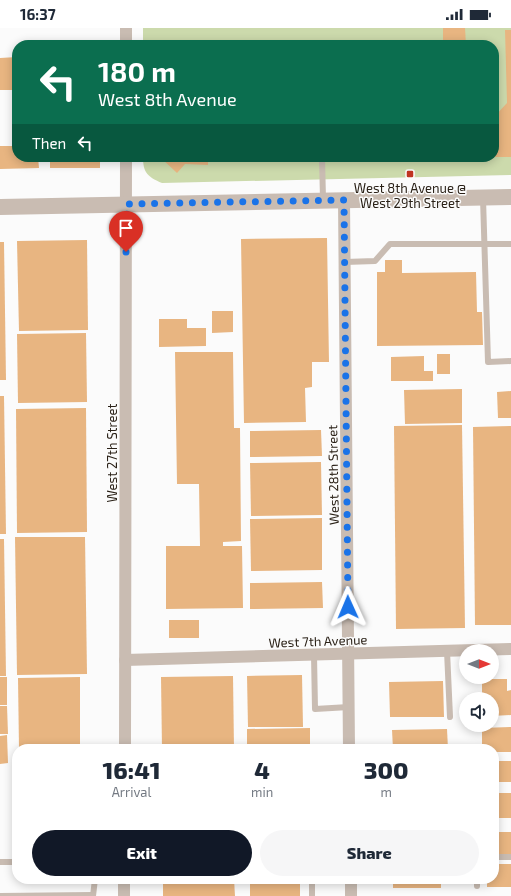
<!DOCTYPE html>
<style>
body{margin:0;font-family:"Exo 2",sans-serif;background:#f6f6f7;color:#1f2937;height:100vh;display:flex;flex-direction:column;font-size:15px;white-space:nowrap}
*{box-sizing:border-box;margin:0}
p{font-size:13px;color:#747a83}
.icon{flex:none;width:22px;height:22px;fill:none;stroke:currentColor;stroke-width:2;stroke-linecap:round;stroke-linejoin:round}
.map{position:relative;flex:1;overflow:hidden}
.sheet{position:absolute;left:12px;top:716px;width:487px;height:140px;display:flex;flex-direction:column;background:#fff;border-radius:16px;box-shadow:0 2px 10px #0003}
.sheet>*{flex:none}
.hud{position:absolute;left:12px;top:12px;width:487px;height:122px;border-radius:16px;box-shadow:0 2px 10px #0003;background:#0b6e4f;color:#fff;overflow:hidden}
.needle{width:26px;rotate:90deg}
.buttons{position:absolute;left:459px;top:616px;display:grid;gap:8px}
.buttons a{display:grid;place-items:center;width:40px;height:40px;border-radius:50%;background:#fff;box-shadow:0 2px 10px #0003;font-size:20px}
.pin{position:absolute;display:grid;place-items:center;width:34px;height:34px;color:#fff;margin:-41px -17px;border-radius:50% 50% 50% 0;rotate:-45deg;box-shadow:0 0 4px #0007}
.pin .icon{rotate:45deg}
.me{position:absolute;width:44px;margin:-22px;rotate:359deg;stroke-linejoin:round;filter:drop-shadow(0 0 3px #0008)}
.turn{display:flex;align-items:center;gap:14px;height:84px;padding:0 20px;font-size:18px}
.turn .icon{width:52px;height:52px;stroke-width:2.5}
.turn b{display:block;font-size:28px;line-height:34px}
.then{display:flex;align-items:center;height:38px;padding:0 20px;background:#0003;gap:8px;font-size:15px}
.eta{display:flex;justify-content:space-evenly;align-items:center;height:68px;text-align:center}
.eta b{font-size:24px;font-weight:800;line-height:28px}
.action{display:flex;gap:8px;margin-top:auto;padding:8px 20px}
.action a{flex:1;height:46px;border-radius:24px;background:#111827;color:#fff;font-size:16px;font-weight:800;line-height:46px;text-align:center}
.action a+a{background:#f6f6f7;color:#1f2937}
.status{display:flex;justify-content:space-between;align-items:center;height:28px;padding:0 20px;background:#fff;direction:ltr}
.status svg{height:11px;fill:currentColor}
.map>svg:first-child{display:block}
.green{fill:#ccdaac}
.building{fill:#e8b581}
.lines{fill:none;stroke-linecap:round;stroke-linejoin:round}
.service{stroke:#c9bcb2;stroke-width:6}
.minor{stroke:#c9bcb2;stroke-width:12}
.tertiary{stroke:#c9bcb2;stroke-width:16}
.route{stroke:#1a73e8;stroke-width:7;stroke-dasharray:0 12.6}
.poi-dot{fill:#c03422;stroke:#fbfbfb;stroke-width:1.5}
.labels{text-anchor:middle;stroke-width:3;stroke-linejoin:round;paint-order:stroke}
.poi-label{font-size:13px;fill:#2a2117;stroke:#fbfbfb}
.street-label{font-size:13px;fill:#2a2117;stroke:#fbfbfb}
</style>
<div class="status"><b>16:37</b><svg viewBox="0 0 49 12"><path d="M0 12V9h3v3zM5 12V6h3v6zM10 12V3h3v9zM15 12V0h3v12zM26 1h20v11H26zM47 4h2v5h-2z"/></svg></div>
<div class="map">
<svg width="511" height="868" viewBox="0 0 511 868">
<rect width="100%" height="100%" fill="#fbfbfb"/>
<path class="green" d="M143,0H511V147L162,155C148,149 143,145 143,129H494V17H143Z"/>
<g class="building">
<path d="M443,0H465L466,17H443Z"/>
<path d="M505,2H511V129H494V89L507,75Z"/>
<path d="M17,29V62H0V30Z"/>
<path d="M0,118H17V129H38L39,140L0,141Z"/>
<rect x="50" y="129" width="50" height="11"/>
<path d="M160,129H208V137L185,136L177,145Z"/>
<rect x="446" y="129" width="14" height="4"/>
<path d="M327,210L329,334H312V359L305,360L306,394L244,395L241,211Z"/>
<path d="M87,212L88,302L19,303L17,213Z"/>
<path d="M0,214H4L6,352H0Z"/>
<path d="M385,232H402V245L476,244L477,284H482L483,317L377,318V244H385Z"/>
<path d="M212,283H233V304L212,305Z"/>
<path d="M159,291H187V300H206V318L159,319Z"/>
<path d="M86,305L87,374L18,375L17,306Z"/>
<path d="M175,324H233L234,400H240L241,513L223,514V518H242L243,580L166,581V518H200L199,456H177Z"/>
<rect x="437" y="326" width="13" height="20"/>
<path d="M424,328V343H433V353H391V329Z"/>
<path d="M462,361V395L405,396L404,362Z"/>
<path d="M511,363V390H498L497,364Z"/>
<path d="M0,368H4L6,506H0Z"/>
<path d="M86,380L87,504L17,505L16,381Z"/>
<path d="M462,397L465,600L396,601L394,398Z"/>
<path d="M511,398V597H475L473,399Z"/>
<path d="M321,402L322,428L250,429V403Z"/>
<path d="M321,434L322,487L251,488L250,435Z"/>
<path d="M322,490V542L251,543L250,491Z"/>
<path d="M15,509H85L87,646L17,647Z"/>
<path d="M0,511H4L6,648H0Z"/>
<path d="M322,554L323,580L250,581V555Z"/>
<rect x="169" y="592" width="30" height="18"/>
<path d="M302,647L303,699H248L247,648Z"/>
<path d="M233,648L234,721H162L161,649Z"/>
<rect x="0" y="649" width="7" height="28"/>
<path d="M80,649V721H19L18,650Z"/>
<path d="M482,651H507V663L511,662V687L492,688V671H482Z"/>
<path d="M443,653L444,689H390L389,654Z"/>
<path d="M0,678H7L8,706H0Z"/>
<path d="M511,699V724H494V721H482V700Z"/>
<path d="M310,700V721H247V701Z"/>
<path d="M447,701L448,721H393L392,702Z"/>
<path d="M7,707L8,735L0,736V708Z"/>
<rect x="494" y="733" width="17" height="21"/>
<rect x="494" y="765" width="17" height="25"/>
<rect x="494" y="804" width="17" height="22"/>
<path d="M494,836H511V859H487V851H494Z"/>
<path d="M163,851H234L235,868H163Z"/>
<rect x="250" y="851" width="50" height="17"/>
<rect x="393" y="851" width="48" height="9"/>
</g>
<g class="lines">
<g class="service">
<path d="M322,129L323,171"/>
<path d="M483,170L488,334L511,333"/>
<path d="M345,234L375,233L390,216H511"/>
<path d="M447,623L450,689"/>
<path d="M314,627L315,681L349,679"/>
<path d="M494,829H511"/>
<path d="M0,834H17"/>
<path d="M477,851V858"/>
<path d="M0,868L93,867"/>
<path d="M93,868L95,851"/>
<path d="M312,868V851"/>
</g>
<g class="minor">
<path d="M126,0V17"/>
<path d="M344,172L349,721"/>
<path d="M125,632L511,621"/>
<path d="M125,721L126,129"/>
<path d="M351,851V868"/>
<path d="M124,868V851"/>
</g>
<path class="tertiary" d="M0,179L511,169"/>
</g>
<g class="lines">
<path class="route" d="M126,224L127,176L344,172L348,579"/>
</g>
<rect class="poi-dot" x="406" y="142" width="8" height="8" rx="2"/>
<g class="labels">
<g class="poi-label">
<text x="410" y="165">West 8th Avenue @<tspan x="410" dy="15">West 29th Street</tspan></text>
</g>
<g class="street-label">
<text transform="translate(112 425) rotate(-90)" y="5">West 27th Street</text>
<text transform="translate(333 447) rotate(-91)" y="5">West 28th Street</text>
<text transform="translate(318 613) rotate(-2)" y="5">West 7th Avenue</text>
</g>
</g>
</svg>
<div class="buttons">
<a><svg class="needle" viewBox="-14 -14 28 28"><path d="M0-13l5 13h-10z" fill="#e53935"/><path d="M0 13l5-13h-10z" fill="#747a83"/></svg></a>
<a><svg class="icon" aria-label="sound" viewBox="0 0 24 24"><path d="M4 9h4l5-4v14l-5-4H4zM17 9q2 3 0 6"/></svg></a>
</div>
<div class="pin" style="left:126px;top:224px;background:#d93025"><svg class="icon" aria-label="arrive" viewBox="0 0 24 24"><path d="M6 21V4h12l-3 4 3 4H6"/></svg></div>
<svg class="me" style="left:348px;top:579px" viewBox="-20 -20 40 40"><path d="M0-17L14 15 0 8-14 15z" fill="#1a73e8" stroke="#fff" stroke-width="4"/></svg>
<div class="hud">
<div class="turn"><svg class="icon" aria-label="left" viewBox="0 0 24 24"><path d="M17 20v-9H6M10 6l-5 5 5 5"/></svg><div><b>180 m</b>West 8th Avenue</div></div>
<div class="then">Then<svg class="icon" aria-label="left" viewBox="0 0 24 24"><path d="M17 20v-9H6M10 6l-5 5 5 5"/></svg></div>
</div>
<section class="sheet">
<div class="eta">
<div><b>16:41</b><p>Arrival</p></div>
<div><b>4</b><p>min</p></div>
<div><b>300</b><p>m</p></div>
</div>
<div class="action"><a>Exit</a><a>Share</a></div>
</section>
</div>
